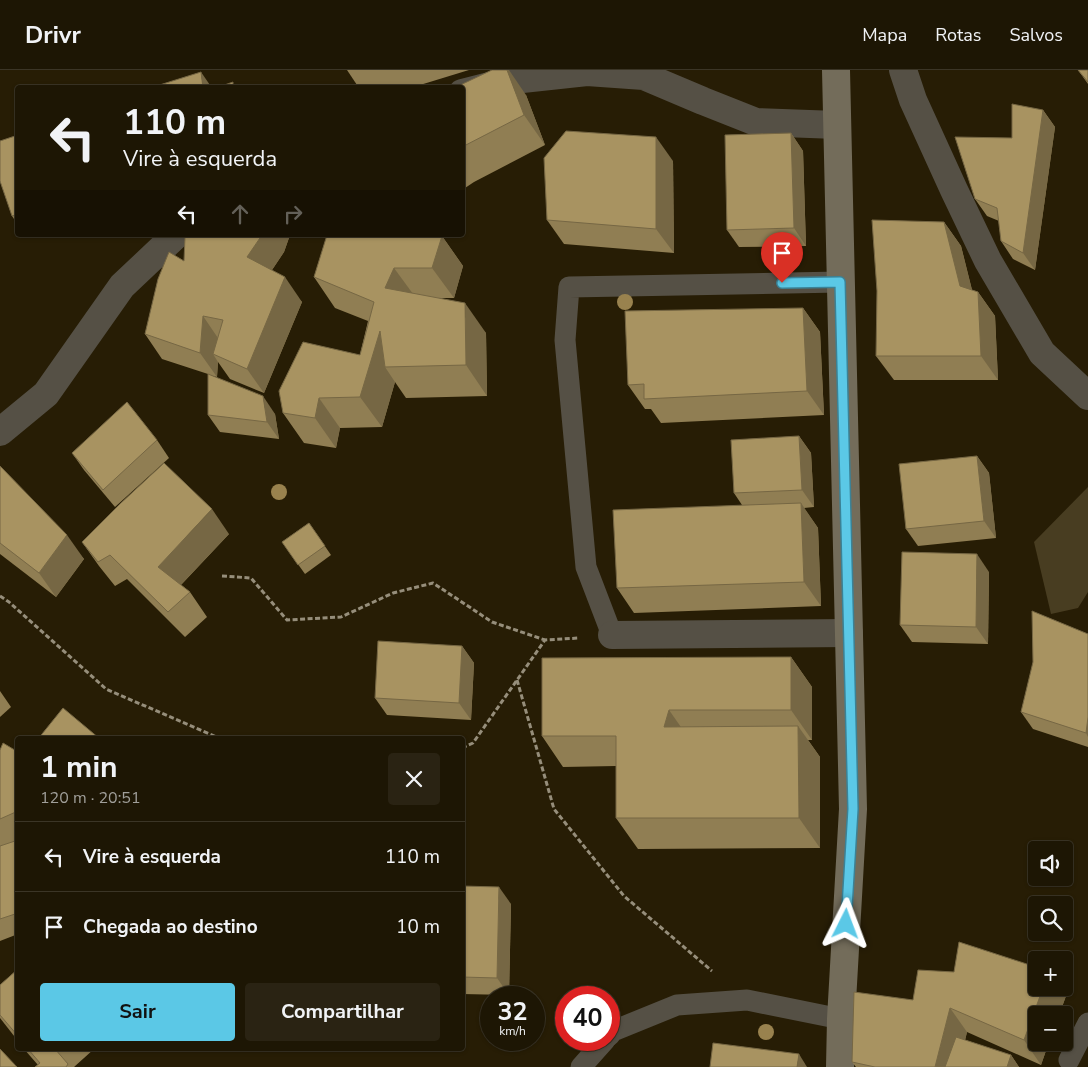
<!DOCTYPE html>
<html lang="pt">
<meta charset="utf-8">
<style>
body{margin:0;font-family:"Nunito Sans",sans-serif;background:#2a2313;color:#f1f3f6;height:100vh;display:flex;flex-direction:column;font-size:19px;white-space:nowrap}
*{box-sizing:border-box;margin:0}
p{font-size:16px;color:#a09f9a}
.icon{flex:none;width:28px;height:28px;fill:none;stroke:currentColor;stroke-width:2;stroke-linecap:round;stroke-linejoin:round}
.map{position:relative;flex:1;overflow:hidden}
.sheet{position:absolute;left:15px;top:666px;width:450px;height:315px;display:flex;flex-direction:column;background:#1d1604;border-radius:5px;box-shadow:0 1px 4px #0004,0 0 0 1px #3b3526}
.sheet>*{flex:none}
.top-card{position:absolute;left:15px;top:15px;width:450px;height:152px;border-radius:5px;box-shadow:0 1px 4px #0004,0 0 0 1px #3b3526;background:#1d1604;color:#f1f3f6;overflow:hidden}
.buttons{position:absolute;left:1028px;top:771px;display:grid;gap:10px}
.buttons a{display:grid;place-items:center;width:45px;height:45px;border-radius:5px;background:#1d1604;box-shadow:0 1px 4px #0004,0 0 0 1px #3b3526;font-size:25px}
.speed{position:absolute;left:480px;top:916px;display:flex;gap:10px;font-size:25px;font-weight:700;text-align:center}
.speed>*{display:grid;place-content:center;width:65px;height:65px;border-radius:50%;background:#1d1604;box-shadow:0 1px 4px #0004,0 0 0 1px #3b3526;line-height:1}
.speed small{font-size:12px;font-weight:400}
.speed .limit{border:8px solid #d22;background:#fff;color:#111}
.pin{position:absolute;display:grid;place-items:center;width:42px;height:42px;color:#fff;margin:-51px -21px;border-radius:50% 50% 50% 0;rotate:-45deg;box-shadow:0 0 5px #0007}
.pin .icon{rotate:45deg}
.me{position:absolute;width:55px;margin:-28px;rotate:3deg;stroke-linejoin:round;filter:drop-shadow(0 0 4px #0008)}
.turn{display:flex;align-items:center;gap:18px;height:105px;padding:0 25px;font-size:22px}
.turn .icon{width:65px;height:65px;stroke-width:2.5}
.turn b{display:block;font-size:35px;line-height:42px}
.lanes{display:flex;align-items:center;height:48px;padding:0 25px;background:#0003;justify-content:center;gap:25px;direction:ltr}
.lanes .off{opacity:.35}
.round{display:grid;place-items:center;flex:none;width:52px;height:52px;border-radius:5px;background:#2a2313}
.overview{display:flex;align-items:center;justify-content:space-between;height:85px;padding:0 25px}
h1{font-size:30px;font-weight:700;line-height:38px}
.action{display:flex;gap:10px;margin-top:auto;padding:10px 25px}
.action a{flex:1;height:58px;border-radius:5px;background:#5bc8e6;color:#111;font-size:20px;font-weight:700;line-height:58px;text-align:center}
.action a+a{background:#2a2313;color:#f1f3f6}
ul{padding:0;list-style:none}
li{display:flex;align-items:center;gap:15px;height:70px;padding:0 25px;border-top:1px solid #3b3526}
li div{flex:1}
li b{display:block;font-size:19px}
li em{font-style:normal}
header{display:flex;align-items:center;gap:30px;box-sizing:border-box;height:70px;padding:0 25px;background:#1d1604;border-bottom:1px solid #3b3526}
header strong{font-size:24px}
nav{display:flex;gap:28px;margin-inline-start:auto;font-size:18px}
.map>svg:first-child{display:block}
.green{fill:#483d21}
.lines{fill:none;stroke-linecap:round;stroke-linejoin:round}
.path{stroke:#968e7b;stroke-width:3;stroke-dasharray:5 2.5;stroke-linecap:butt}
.lane{stroke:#555045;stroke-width:21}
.street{stroke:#555045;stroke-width:28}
.secondary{stroke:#736c5a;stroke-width:28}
.tree{fill:#99824e}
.wall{fill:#907e53}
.shaded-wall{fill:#766744}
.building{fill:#a89361;stroke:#766744}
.route-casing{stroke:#3b8296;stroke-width:12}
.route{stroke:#5bc8e6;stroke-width:9}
</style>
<header>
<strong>Drivr</strong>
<nav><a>Mapa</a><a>Rotas</a><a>Salvos</a></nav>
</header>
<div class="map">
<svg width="1088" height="997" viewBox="0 0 1088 997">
<rect width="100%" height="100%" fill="#271d05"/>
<path class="green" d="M1088,417V522L1078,538L1051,544L1034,472Z"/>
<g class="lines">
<g class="path">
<path d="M222,506L251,508L287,550L341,547L393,523L433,513L492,552L545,570"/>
<path d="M0,526L9,532L106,619L221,669"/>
<path d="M517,610L554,739L624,826L712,901"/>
<path d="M462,678L473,673L545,570L579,568"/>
</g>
<g class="lane">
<path d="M612,565L586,497L565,270L569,217L840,212"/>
<path d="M609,966L613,961L677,935L747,930L841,949"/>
<path d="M1069,990L1088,953"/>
<path d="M581,997L605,970"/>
</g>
<g class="street">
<path d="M903,0L913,30L954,120L988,191L1042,283L1088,326"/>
<path d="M462,23L513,10L587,2L644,6L703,31L756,52L837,55"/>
<path d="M0,362L46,324L122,216L176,165"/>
<path d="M612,565L849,563"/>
</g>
<path class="secondary" d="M836,0L853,739L841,949L840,997"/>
</g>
<g class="tree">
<circle cx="625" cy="232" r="8"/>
<circle cx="279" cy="422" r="8"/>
<circle cx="766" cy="962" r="8"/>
</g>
<g class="wall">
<path d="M347,0H469L420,15L401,18H359Z"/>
<path d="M1078,0H1088V14Z"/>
<path d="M462,18L526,25L545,75L474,112L462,120Z"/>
<path d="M1043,40L1055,57L1035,200L1013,189L1001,171L999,151L987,146L975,129L1012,68Z"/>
<path d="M791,63L803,81L806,176L739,177L727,160Z"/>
<path d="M18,65V155L12,146Z"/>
<path d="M673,91L674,183L564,174L547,150Z"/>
<path d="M944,152L961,176L972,220L978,222L995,246L998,310H894L876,286Z"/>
<path d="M200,165H290L284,182L272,200L302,232L264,323L230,309L218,292L217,307L209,305L275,344L279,369L220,362L208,345V304L162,289L145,264L184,191Z"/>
<path d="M442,166L463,196L454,228H439L486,263L487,326L406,328L395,312L382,357L340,358L336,378L304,373L283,343L360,285L368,251L335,238L314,207Z"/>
<path d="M803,238L820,262L824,345L661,353L651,339H645L628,315Z"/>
<path d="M799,366L811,383L814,437L804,438L818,458L821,536L634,543L617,518L742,435L734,423Z"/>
<path d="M157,370L169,388L115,437L84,400L72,383Z"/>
<path d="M977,386L989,403L996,468L918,476L906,459Z"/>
<path d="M0,396L84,489L56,527L0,484Z"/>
<path d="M309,453L331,485L305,504L282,472Z"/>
<path d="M229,464L181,515L190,522L207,547L185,567L127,509L115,516L99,496L82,472Z"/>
<path d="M989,502L988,574L912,572L900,555Z"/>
<path d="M1088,564V677L1033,659L1021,642Z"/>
<path d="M462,576L474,593L471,650L387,645L375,628Z"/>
<path d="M791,587L812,617V670H808L820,687V778L638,779L616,748V696L563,697L542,666Z"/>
<path d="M0,621L11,637L0,647Z"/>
<path d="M0,680L18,682V864L0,871Z"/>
<path d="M462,816L511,834L509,925L462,924Z"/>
<path d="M18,899V971L0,948V915Z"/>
<path d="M1066,926L1059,945H1036V972H1049L1041,995L967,962L965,970L1011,985L1019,997H856L852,992L913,930Z"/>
<path d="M24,979H94L74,997H35L38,995Z"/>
</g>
<g class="shaded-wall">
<path d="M507,0H509L526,25L545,75L524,45Z"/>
<path d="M201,2L212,18H203Z"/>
<path d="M1043,40L1055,57L1035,200L1023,183Z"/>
<path d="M791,63L803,81L806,176L794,158Z"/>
<path d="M656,67L673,91L674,183L656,159Z"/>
<path d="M944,152L961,176L977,240L960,216Z"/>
<path d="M262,165H290L284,182L264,212L247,187Z"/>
<path d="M442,166L463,196L454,228L432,198Z"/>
<path d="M394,198L416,228L385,218Z"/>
<path d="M285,207L302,232L264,323L247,299Z"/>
<path d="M978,222L995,246L998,310L981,286Z"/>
<path d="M465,233L486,263L487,326L466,295Z"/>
<path d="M803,238L820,262L824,345L807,321Z"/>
<path d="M203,246L220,271L213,284L218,292L217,307L200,283Z"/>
<path d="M380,261L385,297L395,312L382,357L360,327Z"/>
<path d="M263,326L275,344L279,369L267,352Z"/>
<path d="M319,328L340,358L336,378L315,348Z"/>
<path d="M799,366L811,383L814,437L802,420Z"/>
<path d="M977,386L989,403L996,468L984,451Z"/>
<path d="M801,433L818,458L821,536L804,512Z"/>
<path d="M212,439L229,464L175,521L158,497Z"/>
<path d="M67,465L84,489L56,527L39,503Z"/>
<path d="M977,484L989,502L988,574L976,557Z"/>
<path d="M462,576L474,593L471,650L459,633Z"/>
<path d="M791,587L812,617V670L791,640Z"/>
<path d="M669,640L690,670L664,657Z"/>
<path d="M1088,647V667L1086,663Z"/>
<path d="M798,656L820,687V778L799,748Z"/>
<path d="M499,817L511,834L509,925L497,908Z"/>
<path d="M1043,918H1060L1066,926L1059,945H1036V972H1049L1041,995L1024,970Z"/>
<path d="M950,938L967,962L959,997H935Z"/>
<path d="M799,984L807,997H797Z"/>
<path d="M1011,985L1019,997H1007Z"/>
</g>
<g class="building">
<path d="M492,0H507L524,45L462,77V18H454Z"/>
<path d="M1078,0H1088V12Z"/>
<path d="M201,2L203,18H150Z"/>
<path d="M233,12V18H216Z"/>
<path d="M1012,34L1043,40L1023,183L1001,171L997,138L975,129L955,67L1012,68Z"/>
<path d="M566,61L656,67V159L547,150L544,88Z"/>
<path d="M791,63L794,158L727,160L725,65Z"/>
<path d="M18,65V144L12,146L0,111V71Z"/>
<path d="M872,150L944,152L960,216L978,222L981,286H876L877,221Z"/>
<path d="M200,165H262L247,187L285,207L247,299L213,284L223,250L203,246L200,283L145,264L158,209L169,182L184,191L185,167Z"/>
<path d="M327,165H440L442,166L432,198H394L385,218L465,233L466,295L385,297L380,261L360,327L319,328L315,348L283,343L279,321L303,272L360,285L374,232L314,207Z"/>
<path d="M803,238L807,321L644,329V314L628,315L625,241Z"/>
<path d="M208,304L263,326L267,352L208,345Z"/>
<path d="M127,332L157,370L103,420L72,383Z"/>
<path d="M799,366L802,420L734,423L731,370Z"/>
<path d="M977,386L984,451L906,459L899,394Z"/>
<path d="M164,393L212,439L158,497L190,522L168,542L110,485L98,492L82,472L121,433Z"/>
<path d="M0,396L67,465L39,503L0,473Z"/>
<path d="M801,433L804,512L617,518L613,440Z"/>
<path d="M309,453L325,476L298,495L282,472Z"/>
<path d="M902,482L977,484L976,557L900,555Z"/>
<path d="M1032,541L1088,564V647L1086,663L1021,642L1033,592Z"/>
<path d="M378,571L462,576L459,633L375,628Z"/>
<path d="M791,587V640H669L664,657L798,656L799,748H616V666H542V588Z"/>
<path d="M63,638L100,669H38Z"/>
<path d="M3,673L18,682V741L0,749V680Z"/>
<path d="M18,770V843L0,849V776Z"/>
<path d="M462,816L499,817L497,908L462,907Z"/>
<path d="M959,872L1036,897V918H1043L1024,970L950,938L935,997H875L852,992L854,922L913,930L918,900L954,902Z"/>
<path d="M18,899V966L0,945V915Z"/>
<path d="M956,967L1011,985L1007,997H945Z"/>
<path d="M713,973L799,984L797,997H710Z"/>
<path d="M0,979L17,997H0Z"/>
<path d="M28,979H55L68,994L66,997H35L40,993Z"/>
</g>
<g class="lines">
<g class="route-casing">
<path id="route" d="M782,213L840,212L853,739L846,854"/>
</g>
<use href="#route" class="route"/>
</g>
</svg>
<div class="buttons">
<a><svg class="icon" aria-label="sound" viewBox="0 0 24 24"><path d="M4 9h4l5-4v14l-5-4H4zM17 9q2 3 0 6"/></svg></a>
<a><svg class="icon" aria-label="search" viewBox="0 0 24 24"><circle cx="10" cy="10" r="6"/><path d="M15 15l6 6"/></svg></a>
<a>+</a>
<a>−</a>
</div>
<div class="speed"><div>32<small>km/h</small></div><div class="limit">40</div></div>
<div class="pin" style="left:782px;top:213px;background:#d93025"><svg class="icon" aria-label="arrive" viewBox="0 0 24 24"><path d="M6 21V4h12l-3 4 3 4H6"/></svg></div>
<svg class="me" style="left:846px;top:854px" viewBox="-20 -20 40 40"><path d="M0-17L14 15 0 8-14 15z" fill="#5bc8e6" stroke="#fff" stroke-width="4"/></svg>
<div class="top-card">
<div class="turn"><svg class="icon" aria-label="left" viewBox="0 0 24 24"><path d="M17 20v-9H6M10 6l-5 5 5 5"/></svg><div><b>110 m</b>Vire à esquerda</div></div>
<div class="lanes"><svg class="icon" aria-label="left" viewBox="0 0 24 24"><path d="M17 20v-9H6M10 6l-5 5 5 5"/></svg><svg class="icon off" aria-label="ahead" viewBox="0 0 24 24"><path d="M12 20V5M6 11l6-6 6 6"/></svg><svg class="icon off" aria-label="right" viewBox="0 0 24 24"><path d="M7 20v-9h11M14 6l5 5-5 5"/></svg></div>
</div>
<section class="sheet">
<div class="overview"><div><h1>1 min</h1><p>120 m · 20:51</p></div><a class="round"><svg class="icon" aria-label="close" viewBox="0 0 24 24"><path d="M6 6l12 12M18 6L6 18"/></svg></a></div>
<ul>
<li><svg class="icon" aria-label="left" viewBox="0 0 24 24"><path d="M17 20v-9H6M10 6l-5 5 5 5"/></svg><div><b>Vire à esquerda</b></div><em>110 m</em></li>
<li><svg class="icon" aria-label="arrive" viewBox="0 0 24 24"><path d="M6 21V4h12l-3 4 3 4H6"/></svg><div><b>Chegada ao destino</b></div><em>10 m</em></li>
</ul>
<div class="action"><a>Sair</a><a>Compartilhar</a></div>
</section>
</div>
